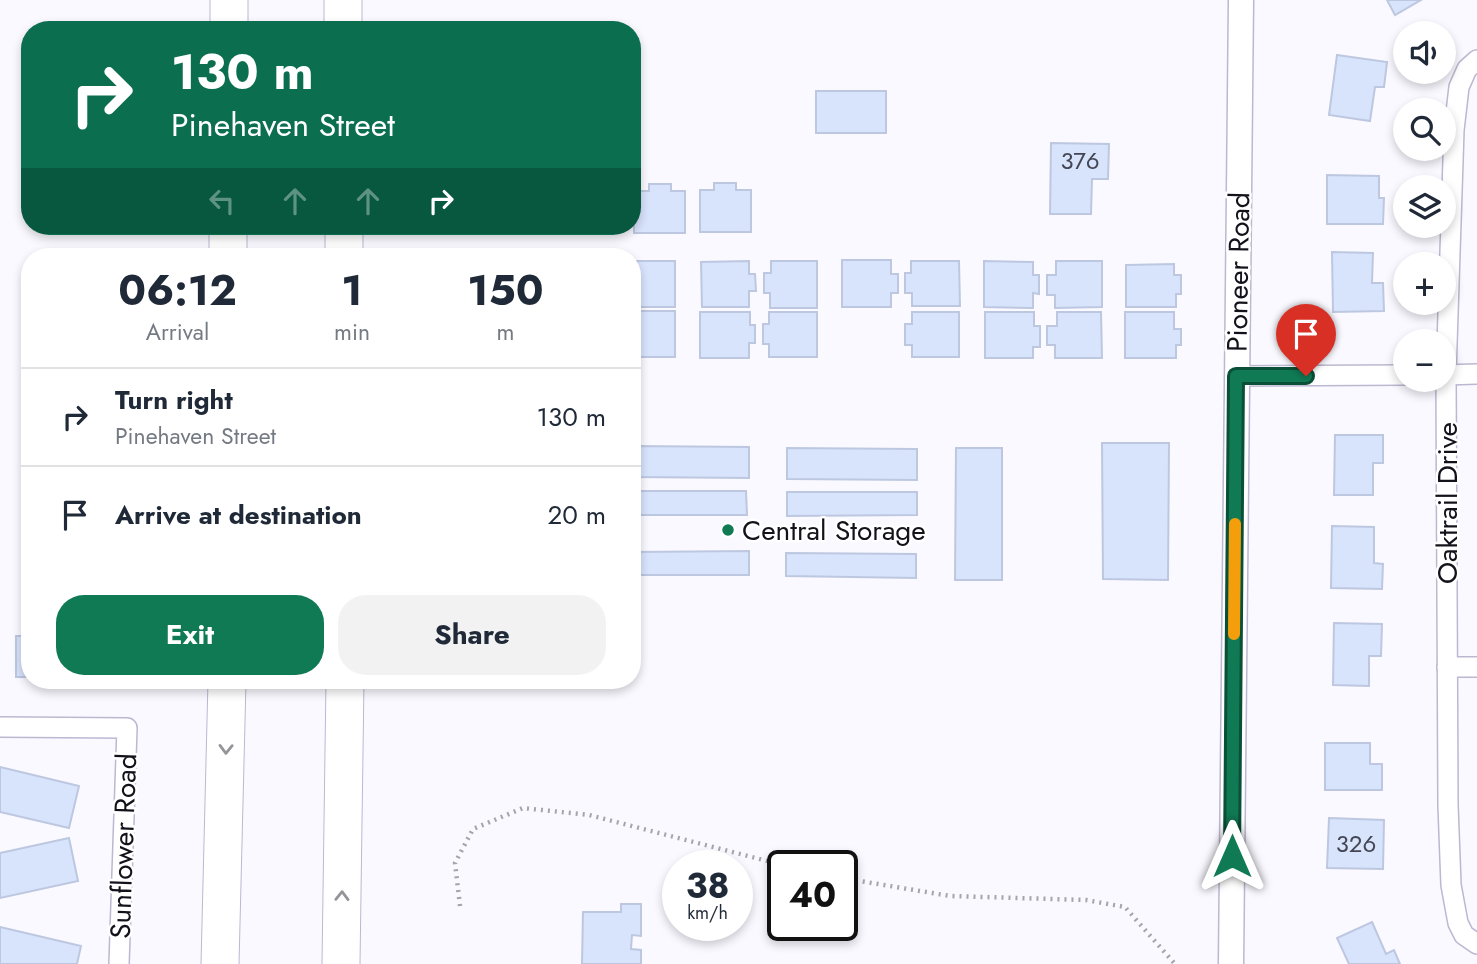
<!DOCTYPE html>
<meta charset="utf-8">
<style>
body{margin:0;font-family:Jost,sans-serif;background:#f2f2f3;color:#1f2937;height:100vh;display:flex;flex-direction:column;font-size:26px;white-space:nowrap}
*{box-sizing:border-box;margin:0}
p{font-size:23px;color:#747a83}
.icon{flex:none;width:38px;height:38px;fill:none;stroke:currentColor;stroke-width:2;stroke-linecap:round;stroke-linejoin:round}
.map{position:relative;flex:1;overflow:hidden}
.sheet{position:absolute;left:21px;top:248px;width:620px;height:441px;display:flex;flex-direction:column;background:#fff;border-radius:28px;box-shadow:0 4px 10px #0003}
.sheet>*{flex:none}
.hud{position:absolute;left:21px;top:21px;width:620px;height:214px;border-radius:28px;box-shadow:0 4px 10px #0003;background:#0b6e4f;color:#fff;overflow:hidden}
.fabs{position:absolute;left:1393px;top:21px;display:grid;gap:14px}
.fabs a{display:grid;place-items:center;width:63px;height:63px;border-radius:50%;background:#fff;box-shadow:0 4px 10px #0003;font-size:35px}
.speed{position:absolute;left:662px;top:850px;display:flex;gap:14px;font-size:35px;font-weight:700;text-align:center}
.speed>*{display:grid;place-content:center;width:91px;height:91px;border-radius:50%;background:#fff;box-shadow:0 4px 10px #0003;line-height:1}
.speed small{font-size:18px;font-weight:400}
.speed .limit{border:4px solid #111;border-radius:10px;background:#fff;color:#111}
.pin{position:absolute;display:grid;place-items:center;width:60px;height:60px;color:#fff;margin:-72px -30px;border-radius:50% 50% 50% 0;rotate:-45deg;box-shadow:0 0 7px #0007}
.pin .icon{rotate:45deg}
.me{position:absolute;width:77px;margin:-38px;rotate:0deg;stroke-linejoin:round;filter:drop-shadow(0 0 5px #0008)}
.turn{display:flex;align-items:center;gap:24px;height:147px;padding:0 35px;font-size:32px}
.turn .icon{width:91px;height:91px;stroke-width:2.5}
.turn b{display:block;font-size:49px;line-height:60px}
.lanes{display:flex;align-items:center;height:66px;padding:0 35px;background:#0003;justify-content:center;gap:35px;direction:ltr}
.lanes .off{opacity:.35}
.eta{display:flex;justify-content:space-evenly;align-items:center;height:119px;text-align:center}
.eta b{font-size:42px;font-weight:700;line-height:49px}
.cta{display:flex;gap:14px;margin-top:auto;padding:14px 35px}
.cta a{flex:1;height:80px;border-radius:28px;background:#107a54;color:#fff;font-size:28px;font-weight:700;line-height:80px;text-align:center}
.cta a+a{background:#f2f2f3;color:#1f2937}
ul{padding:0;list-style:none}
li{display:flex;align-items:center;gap:21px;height:98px;padding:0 35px;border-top:2px solid #e0e1e3}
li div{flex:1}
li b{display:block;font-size:26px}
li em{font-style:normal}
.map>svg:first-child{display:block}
.building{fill:#d8e3fc;stroke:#bdc8e0;stroke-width:2}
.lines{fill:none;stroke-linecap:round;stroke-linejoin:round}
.minor-casing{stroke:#bbb8d1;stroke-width:22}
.tertiary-casing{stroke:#bbb8d1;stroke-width:27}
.motorway-casing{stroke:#bbb8d1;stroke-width:39}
.path{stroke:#a5a4ab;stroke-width:4.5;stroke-dasharray:2 5;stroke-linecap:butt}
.minor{stroke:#fff;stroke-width:19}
.tertiary{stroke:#fff;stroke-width:24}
.motorway{stroke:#fff;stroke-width:37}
.oneway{stroke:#959498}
.route-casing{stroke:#0a4f37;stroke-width:18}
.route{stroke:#107a54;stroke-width:12}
.slow{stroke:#f59e0b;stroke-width:12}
.poi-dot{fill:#107a54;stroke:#fff;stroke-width:2.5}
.labels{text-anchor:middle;stroke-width:5;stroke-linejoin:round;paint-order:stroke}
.number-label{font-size:24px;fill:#444653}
.street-label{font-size:28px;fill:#13121b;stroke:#fff}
.poi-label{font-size:28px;fill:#13121b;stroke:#fff;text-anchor:start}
</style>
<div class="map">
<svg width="1477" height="964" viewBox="0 0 1477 964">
<rect width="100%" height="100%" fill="#faf9ff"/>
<g class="building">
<path d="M1387,0H1421L1395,15Z"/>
<path d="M1337,55L1387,62L1384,87H1375L1370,121L1329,115Z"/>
<rect x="816" y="91" width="70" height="42"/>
<path d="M1051,143L1109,144L1108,179H1092L1091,214H1050Z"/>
<path d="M1327,175L1379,176V198H1384L1383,224H1327Z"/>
<path d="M714,183H736V190H751V232H700V190H714Z"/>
<path d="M649,184H671V191H685V233H634V191H649Z"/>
<rect x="435" y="226" width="51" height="7"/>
<rect x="501" y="226" width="51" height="7"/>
<rect x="569" y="226" width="51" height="7"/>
<path d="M1332,252L1373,253L1372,283H1383L1384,311L1333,312Z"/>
<path d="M842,260H891V274H898V293H891V307H842Z"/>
<rect x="632" y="261" width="43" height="46"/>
<path d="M749,261V274H755L756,291H749V307H702L701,262Z"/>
<path d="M771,261H817V308H770V293H764V273H771Z"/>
<path d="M911,261H959L960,306H912V293H905V273H911Z"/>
<path d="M984,261L1033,262V275H1039V294L1033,293V308L984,307Z"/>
<path d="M1056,261H1102V307L1055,308V295H1047V275H1056Z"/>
<path d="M1174,264V275H1181V294H1176V307H1126V265Z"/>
<rect x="632" y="311" width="43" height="46"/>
<path d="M700,312H750V325H755V343H749V358H700Z"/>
<path d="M769,312H817V357H769V344H763V324H769Z"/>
<path d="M912,312H959V357H912V345H905V324H912Z"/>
<path d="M985,312H1034V326H1040V347H1033V358H985Z"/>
<path d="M1057,312H1101L1102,358H1055V345H1047V326H1057Z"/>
<path d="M1125,312H1174V329H1181V345H1176V358H1125Z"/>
<path d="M1335,435H1383V463H1373V495H1334Z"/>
<path d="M1102,443H1169L1168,580L1103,579Z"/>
<path d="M632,446L749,447V478L632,477Z"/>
<path d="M787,448L917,449V480L787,479Z"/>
<path d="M956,448H1002V580H955Z"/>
<path d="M632,491H746L747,515H632Z"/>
<path d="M787,492H917V515L787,516Z"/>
<path d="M1332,526L1374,527V563L1383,564L1382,589L1331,588Z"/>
<path d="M749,551V575H632V552Z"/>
<path d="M786,553L916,554V578L786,576Z"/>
<path d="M1334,623L1382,624L1381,656H1369V686L1333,685Z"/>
<rect x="16" y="636" width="14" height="41"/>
<path d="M1325,743H1370V764H1382V790H1325Z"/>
<path d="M0,767L79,786L69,828L0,812Z"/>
<path d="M1329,818L1384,820L1383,869L1327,868Z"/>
<path d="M69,838L78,881L0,898V853Z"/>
<path d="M621,904H641V936L632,935L631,949L641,950V964H582L583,912H621Z"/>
<path d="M1372,922L1386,954L1394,950L1400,964H1349L1337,938Z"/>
<path d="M0,927L81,946L77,964H0Z"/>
</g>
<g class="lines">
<g class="minor-casing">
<g id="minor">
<path d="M1477,60L1467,69L1459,87L1454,130L1446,375L1448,805L1451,885L1458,923L1464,935L1477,944"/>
<path d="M1444,375L1477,374"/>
<path d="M1236,376L1405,375"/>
<path d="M1447,667H1477"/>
<path d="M0,727L127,728L119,964"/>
</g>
</g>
<g class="tertiary-casing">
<path id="tertiary" d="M1231,964L1241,0"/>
</g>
<g class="motorway-casing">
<g id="motorway">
<path d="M343,0V30"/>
<path d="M229,30V0"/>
<path d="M344,226V257"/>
<path d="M228,257V226"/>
<path d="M220,964L227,681"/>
<path d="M341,964L345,681"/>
</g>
</g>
<g class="path">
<path d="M842,878L950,896L1086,900L1125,907L1175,964"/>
<path d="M460,906L455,863L473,829L523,808L589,815L787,866"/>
</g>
<use href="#minor" class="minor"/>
<use href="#tertiary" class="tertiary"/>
<use href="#motorway" class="motorway"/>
</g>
<defs><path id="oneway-chevron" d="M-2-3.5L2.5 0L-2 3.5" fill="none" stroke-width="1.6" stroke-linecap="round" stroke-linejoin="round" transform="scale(1.75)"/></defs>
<g class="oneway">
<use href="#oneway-chevron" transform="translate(226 749) rotate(91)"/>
<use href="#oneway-chevron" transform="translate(342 896) rotate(-89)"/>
</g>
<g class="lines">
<g class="route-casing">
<path id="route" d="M1232,856L1236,376H1306"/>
</g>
<use href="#route" class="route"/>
<path class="slow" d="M1234,634L1235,524"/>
</g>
<circle class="poi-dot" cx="728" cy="530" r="7"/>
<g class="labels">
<g class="number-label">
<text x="1080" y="169">376</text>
<text x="1356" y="852">326</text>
</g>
<g class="street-label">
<text transform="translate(1238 272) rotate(-89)" y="10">Pioneer Road</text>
<text transform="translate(1447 503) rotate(-90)" y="10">Oaktrail Drive</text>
<text transform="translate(123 846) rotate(-88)" y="10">Sunflower Road</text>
</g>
<g class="poi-label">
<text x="742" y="540">Central Storage</text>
</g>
</g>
</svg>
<div class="fabs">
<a><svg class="icon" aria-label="sound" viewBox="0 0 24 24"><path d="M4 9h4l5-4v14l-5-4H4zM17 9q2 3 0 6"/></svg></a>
<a><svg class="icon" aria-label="search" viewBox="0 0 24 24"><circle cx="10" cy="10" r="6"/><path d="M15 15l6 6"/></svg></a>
<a><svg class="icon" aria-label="layers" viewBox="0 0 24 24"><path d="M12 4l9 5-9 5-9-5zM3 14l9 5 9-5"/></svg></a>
<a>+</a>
<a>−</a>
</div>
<div class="speed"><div>38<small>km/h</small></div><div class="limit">40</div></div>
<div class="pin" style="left:1306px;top:376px;background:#d93025"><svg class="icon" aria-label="arrive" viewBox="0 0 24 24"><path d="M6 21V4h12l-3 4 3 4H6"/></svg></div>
<svg class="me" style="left:1232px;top:856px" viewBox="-20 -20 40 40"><path d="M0-17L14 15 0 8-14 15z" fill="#107a54" stroke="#fff" stroke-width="4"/></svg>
<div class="hud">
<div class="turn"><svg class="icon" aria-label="right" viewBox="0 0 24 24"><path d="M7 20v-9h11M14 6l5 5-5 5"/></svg><div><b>130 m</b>Pinehaven Street</div></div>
<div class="lanes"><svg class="icon off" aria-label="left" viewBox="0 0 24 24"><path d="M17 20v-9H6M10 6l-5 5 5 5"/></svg><svg class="icon off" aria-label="ahead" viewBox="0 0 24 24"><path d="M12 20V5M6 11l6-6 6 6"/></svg><svg class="icon off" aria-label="ahead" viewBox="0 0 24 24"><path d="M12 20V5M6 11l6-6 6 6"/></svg><svg class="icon" aria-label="right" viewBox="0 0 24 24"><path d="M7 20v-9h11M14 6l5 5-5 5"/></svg></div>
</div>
<section class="sheet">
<div class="eta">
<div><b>06:12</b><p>Arrival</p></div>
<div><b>1</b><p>min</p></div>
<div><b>150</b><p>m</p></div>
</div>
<ul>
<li><svg class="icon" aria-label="right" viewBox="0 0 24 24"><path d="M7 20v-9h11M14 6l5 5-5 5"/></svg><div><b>Turn right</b><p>Pinehaven Street</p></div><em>130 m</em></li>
<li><svg class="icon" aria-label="arrive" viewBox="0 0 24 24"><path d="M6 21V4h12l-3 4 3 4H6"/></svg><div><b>Arrive at destination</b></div><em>20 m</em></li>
</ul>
<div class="cta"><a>Exit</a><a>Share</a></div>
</section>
</div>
